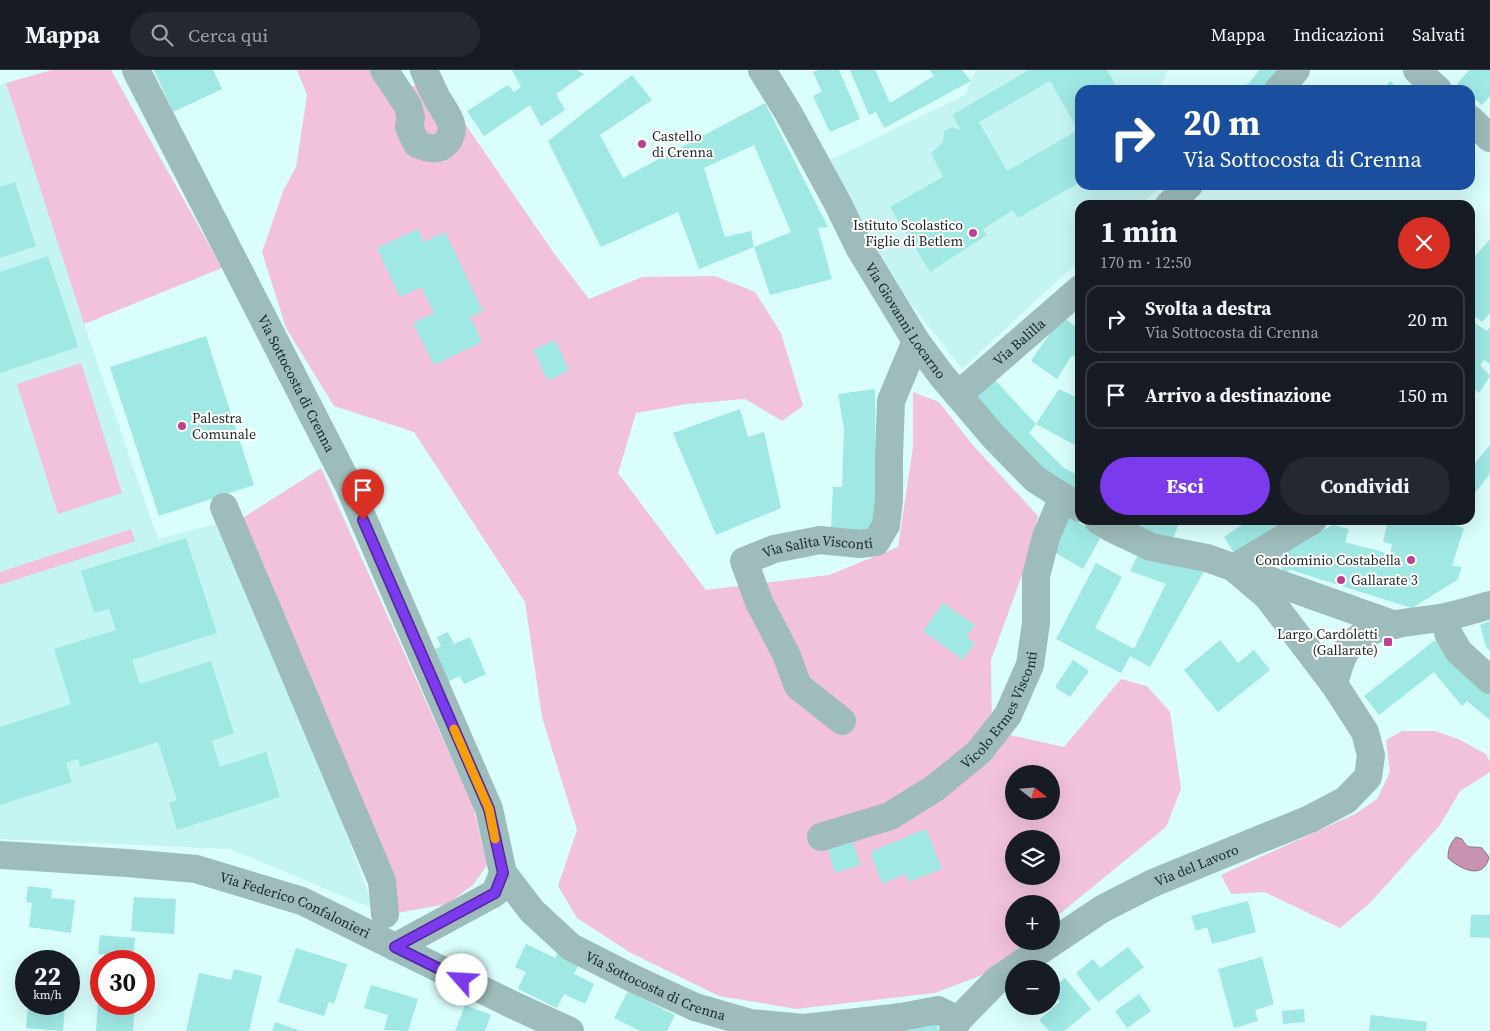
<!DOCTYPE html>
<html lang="it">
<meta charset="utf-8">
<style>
body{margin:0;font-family:"Source Serif 4",serif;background:#242831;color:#f1f3f6;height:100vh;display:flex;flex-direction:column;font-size:19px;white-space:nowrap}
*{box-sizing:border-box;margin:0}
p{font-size:16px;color:#9ea1a6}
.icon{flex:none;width:28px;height:28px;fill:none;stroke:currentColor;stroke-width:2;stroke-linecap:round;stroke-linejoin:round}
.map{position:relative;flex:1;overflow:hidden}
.side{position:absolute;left:1075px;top:130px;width:400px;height:325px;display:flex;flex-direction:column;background:#171b24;border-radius:15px;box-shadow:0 5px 20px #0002}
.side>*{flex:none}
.hud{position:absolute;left:1075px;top:15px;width:400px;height:105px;border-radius:15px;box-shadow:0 5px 20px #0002;background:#1a4fa0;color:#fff;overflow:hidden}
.needle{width:32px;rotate:107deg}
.controls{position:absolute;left:1005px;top:695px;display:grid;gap:10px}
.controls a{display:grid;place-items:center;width:55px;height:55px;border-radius:50%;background:#171b24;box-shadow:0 5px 20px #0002;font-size:25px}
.speed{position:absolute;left:15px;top:880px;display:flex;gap:10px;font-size:25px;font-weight:700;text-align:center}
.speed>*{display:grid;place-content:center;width:65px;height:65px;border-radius:50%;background:#171b24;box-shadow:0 5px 20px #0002;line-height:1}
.speed small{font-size:12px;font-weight:400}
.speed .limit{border:8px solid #d22;background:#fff;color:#111}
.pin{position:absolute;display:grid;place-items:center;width:42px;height:42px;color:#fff;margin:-51px -21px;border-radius:50% 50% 50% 0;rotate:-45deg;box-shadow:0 0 5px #0007}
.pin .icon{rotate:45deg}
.me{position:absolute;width:55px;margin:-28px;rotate:296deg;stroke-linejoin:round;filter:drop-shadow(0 0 4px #0008)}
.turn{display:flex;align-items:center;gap:18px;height:105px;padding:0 25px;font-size:22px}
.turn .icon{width:65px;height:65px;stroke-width:2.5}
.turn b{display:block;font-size:35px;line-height:42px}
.round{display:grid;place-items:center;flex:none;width:52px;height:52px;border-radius:26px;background:#242831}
.summary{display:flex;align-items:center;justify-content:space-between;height:85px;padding:0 25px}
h1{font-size:30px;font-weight:700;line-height:38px}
.cta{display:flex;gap:10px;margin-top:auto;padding:10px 25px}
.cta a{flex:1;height:58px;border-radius:30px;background:#7c3aed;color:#fff;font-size:20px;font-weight:700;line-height:58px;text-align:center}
.cta a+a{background:#242831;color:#f1f3f6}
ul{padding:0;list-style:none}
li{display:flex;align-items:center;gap:15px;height:68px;margin:0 10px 8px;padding:0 15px;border:2px solid #363941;border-radius:15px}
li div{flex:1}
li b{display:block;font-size:19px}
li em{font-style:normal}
header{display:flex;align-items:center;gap:30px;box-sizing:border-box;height:70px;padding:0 25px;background:#171b24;border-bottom:1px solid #363941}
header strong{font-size:24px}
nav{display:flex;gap:28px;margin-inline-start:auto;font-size:18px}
.search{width:350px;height:45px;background:#242831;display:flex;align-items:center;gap:12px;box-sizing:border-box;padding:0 18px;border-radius:28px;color:#9ea1a6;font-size:19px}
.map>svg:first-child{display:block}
.built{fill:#c5f5f2}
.green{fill:#f2c2dc;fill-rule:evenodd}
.water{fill:#c793b0;stroke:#937387}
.building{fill:#9fe8e4;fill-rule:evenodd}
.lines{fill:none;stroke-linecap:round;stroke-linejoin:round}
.minor{stroke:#9ebcbb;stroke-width:28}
.route-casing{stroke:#51269a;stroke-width:12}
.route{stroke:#7c3aed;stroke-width:9}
.slow{stroke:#f59e0b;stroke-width:9}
.poi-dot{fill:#bd4192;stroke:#fff;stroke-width:2}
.labels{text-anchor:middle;stroke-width:4;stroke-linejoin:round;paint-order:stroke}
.poi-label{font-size:14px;fill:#192727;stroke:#fff;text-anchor:start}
.street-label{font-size:14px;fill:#192727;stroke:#fff}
</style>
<header>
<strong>Mappa</strong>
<div class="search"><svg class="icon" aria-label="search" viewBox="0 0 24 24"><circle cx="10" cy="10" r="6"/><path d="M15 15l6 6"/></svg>Cerca qui</div>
<nav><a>Mappa</a><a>Indicazioni</a><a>Salvati</a></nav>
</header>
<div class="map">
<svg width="1490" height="961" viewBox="0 0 1490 961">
<rect width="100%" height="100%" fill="#d9fefc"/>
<g class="built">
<path d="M976,0H1168L1159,20H1080V115H1162L1140,135H1080V190L962,299L894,212L826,92L965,25Z"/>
<path d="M6,13L84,254L158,469L232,450L374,839L230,779L0,769V15Z"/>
</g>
<g class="green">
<path d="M52,0H111L222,198L84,254L6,13Z"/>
<path d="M297,0H401L406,19L442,5L451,33L553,182L589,229L642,207L715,206L755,222L781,263L803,336L782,351L745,329L687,334L636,343L618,403L706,520L829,505L898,477L913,377V322L939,332L971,373L1038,446L1025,497L991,590L992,661L1064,677L1121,609L1147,616L1170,642L1181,719L1166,757L1051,851V834H1014V871H1027L990,902L935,923L796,939L719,926L631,883L577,848L558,816L577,760L542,647L525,532L414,362L334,336L286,258L262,182L284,119L296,97L307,25ZM1014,704H1051V741H1014ZM1014,769H1051V806H1014Z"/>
<path d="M81,293L122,423L58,444L17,314Z"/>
<path d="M321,398L473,736L487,795L473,815L447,834L392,844L397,819L238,451Z"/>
<path d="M131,459L135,471L0,515V502Z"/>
<path d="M1402,661H1435L1458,669L1486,684L1490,692V702L1460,721L1440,755L1370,833L1340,858L1264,822L1231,824L1221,805L1355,744L1377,729L1390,702L1386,670Z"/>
</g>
<path class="water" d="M1456,767L1462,769C1469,781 1470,775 1482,778L1489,787C1484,811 1460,799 1448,788C1448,779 1450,774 1456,767Z"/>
<g class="building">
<path d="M154,0H213L222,19L173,42Z"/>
<path d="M512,0H577L584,4L556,24L565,40L541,56L530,35L484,66L467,41L508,15L514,22L521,17Z"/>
<path d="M818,0H839L860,49L830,62L813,26L822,22L813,2Z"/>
<path d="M850,0H875L890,33L934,6L930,0H962L971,11L884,58L876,42L869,45Z"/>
<path d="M1029,0H1107L1118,20H1080V112L1018,148L1013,140L983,159L987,165L930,202L890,137L943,107L931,83L943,72L944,61L952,57L961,60L952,45ZM1050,11L1078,60L1007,101L979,52Z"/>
<path d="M1259,0H1284L1271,20H1239L1250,12Z"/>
<path d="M1469,0H1490V26L1482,35L1470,25V20H1464L1457,14Z"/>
<path d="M632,5L652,30L600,65L623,108L765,33L828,157L818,158L832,209L770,225L754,177L791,162L754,75L704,98L725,167L751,161L754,177L699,199L678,142L601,177L548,71Z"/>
<path d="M1390,11L1400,20H1383Z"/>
<path d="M15,112L36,176L0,188V117Z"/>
<path d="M418,159L424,172L445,162L483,241L470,247L482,272L434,295L413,253L434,243L421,217L400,227L377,178Z"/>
<path d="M1490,169V243L1482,252L1470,242V192Z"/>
<path d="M48,186L78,277L0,303V202Z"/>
<path d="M1062,246L1080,260V291L1072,285L1057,309L1031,291Z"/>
<path d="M1470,250L1487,261L1490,257V294L1484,290L1480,295L1490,306L1479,323L1470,316Z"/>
<path d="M206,266L254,415L159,446L110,297Z"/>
<path d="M555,270L569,300L548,311L533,280Z"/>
<path d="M992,307L1036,354L1029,363L1064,398L1080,406V432L1056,416L971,326Z"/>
<path d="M875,319L876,418L875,461L831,459L833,417H842L844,359L838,324Z"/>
<path d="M1059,319L1080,329V378L1036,354Z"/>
<path d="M740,339L748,367L764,362L781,438L716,465L673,363Z"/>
<path d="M1490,375V404L1470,429V399Z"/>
<path d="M1067,446L1102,465L1083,499L1049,479Z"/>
<path d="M1124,450H1180L1171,475Z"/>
<path d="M1249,450H1291L1237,488L1224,467Z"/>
<path d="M1388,450H1437L1464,458L1452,496L1462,497L1457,510L1412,538L1291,500L1284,502L1274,485L1333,455L1349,459L1345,472L1390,484L1392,474L1383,472Z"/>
<path d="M186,468L217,563L132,590L140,614L211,591L234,663L212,671L220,697L266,682L280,727L177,760L169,733L177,730L158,672L80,697L78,689L66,693L72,712L0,735V657L71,634L54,579L116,560L109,539L94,543L81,501Z"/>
<path d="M1140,481L1206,498L1150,597L1130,586L1121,603L1056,569L1096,493L1122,507L1095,558L1134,579L1166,514L1130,501Z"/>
<path d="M943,533L975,555L966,567L975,573L963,590L923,561Z"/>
<path d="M1490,551V581L1486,577L1480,555Z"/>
<path d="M448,562L454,574L470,567L486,604L464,614L460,606L447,612L433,580L441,576L437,567Z"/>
<path d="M1220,570L1238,593L1254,580L1270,600L1218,642L1184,600Z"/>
<path d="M1434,571L1445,573L1490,622V650L1467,631L1462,636L1434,602L1379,645L1364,626Z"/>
<path d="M1073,590L1089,601L1070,627L1055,617Z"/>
<path d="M926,759L942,799L909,812L905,804L882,814L870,782Z"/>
<path d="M851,765L860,795L835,803L826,773Z"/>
<path d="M28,816L52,819L51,828L75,830L71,863L29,857L32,833L26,832Z"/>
<path d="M134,827L176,829L174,864L131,861Z"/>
<path d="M1248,831L1256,862L1212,874L1207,857L1196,861L1191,846Z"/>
<path d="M1471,845H1490V868L1470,867Z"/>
<path d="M100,865L135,868L133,887L98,884Z"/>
<path d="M526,874L555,888L559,881L580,892L574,904L594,914L585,934L564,924L557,938L518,919L526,902L515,897Z"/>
<path d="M1128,877L1144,897L1098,932L1076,903L1093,889L1100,898Z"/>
<path d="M296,878L347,894L334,934L329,932L324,946L278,932Z"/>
<path d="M1262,887L1274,934L1255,940L1258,951L1234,958L1218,899Z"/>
<path d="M234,899L262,906L249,961H186L199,903L231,910Z"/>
<path d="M69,901H73L71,931H69Z"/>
<path d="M1065,908L1091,939L1064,961H1049L1039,950L1060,932L1051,920Z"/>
<path d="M371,915L418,929L408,961L384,960L388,945L364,938Z"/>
<path d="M628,921L675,945L667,961H640L614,948Z"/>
<path d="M1139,924L1151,941L1127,958L1115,941Z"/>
<path d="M98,932H101V934H141V936H135L133,961H96Z"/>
<path d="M28,934H65L63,961L26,958Z"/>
<path d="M465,935L491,945L485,961H455Z"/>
<path d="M1304,939L1305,952L1283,954L1282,941Z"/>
<path d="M1371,945L1427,952L1426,961H1369Z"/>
<path d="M937,951L938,961H900V955Z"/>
<path d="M275,952L301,961H272Z"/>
</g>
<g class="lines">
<g class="minor">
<path id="s1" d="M136,0L348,414L489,739L503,803L495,823L395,877"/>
<path d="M384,0L408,36L411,48L409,56L412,64L417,74C426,78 438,82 446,73C460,57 445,43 437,28C432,19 428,10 424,0"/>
<path id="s2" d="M762,0L789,44L838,134L860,179L916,271L942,306L994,367L1035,409L1080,438"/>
<path d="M1417,0L1438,20"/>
<path d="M1278,20L1296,0"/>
<path d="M1470,49L1490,68"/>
<path d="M1169,135L1189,115"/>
<path id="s3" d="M958,325L1080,219"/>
<path d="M224,437L382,811L385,844"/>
<path d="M1098,450L1111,458L1151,477L1207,488L1395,555"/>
<path d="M1234,498L1313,450"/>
<path d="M1447,547L1448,563L1459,582L1490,610"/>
<path d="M1334,614C1338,601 1340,588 1348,578C1369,551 1415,553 1445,547C1460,544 1475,539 1490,535"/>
<path id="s4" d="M842,651L798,616L786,584L759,532L744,491L774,479L820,470L860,474L876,472L886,455L889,430V386L891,331L916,271"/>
<path id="s5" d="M821,767L890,746L935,718L979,682L1008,645L1030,595L1036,553V506L1046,467L1063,427"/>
<path id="s6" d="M0,785L127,793L196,799L302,831L513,935L570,961"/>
<path id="s7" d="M503,803L532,841L571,877L632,908L695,937L750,953L804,958L901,947L938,940L958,950"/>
<path id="s8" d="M953,961L958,950L998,909L1102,839L1153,813L1310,749L1346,730L1368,707L1371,685L1365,662L1334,614L1267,526L1234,498"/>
</g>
</g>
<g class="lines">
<g class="route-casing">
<path id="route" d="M363,450L489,739L503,803L495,823L395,877L462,910"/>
</g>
<use href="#route" class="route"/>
<path class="slow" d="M454,659L489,739L495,769"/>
</g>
<g class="poi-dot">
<circle cx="642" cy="74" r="5"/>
<circle cx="973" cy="163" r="5"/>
<circle cx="182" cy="356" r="5"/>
<circle cx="1411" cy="490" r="5"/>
<circle cx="1341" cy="510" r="5"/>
<rect x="1383" y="567" width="10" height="10" rx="2.5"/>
</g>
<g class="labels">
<g class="poi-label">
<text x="652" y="71">Castello<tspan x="652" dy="16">di Crenna</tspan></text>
<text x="963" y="160" text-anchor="end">Istituto Scolastico<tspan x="963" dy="16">Figlie di Betlem</tspan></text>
<text x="192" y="353">Palestra<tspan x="192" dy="16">Comunale</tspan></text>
<text x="1401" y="495" text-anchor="end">Condominio Costabella</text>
<text x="1351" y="515">Gallarate 3</text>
<text x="1378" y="569" text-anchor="end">Largo Cardoletti<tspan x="1378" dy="16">(Gallarate)</tspan></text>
</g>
<g class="street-label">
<text dy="5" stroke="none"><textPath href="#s2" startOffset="289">Via Giovanni Locarno</textPath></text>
<text dy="5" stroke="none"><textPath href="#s3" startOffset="81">Via Balilla</textPath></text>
<text dy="5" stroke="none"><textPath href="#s1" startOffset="352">Via Sottocosta di Crenna</textPath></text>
<text dy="5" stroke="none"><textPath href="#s4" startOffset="269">Via Salita Visconti</textPath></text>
<text dy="5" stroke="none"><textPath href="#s5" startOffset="229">Vicolo Ermes Visconti</textPath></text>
<text dy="5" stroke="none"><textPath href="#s8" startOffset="299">Via del Lavoro</textPath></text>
<text dy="5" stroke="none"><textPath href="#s6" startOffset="302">Via Federico Confalonieri</textPath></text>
<text dy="5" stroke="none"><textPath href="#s7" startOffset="194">Via Sottocosta di Crenna</textPath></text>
</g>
</g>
</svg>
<div class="controls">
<a><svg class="needle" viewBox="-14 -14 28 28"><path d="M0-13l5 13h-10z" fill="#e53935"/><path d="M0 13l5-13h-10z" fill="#9ea1a6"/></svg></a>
<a><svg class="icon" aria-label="layers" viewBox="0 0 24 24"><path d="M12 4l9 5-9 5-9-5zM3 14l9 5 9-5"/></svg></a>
<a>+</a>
<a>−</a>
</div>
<div class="speed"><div>22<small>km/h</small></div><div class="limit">30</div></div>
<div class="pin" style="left:363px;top:450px;background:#d93025"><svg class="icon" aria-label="arrive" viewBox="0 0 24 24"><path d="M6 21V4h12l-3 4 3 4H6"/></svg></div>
<svg class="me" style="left:462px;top:910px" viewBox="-20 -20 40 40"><circle r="19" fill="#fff"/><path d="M0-13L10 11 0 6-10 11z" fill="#7c3aed"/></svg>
<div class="hud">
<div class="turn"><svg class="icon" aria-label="right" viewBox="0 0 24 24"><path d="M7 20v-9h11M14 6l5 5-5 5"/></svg><div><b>20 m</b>Via Sottocosta di Crenna</div></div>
</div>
<section class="side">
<div class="summary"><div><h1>1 min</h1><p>170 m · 12:50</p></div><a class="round" style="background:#d93025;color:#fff"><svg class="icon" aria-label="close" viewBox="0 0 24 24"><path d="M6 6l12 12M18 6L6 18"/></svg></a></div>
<ul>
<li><svg class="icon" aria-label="right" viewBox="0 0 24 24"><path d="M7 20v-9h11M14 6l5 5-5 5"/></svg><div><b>Svolta a destra</b><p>Via Sottocosta di Crenna</p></div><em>20 m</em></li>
<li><svg class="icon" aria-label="arrive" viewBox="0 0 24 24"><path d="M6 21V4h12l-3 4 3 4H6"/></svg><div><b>Arrivo a destinazione</b></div><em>150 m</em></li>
</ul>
<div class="cta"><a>Esci</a><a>Condividi</a></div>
</section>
</div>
